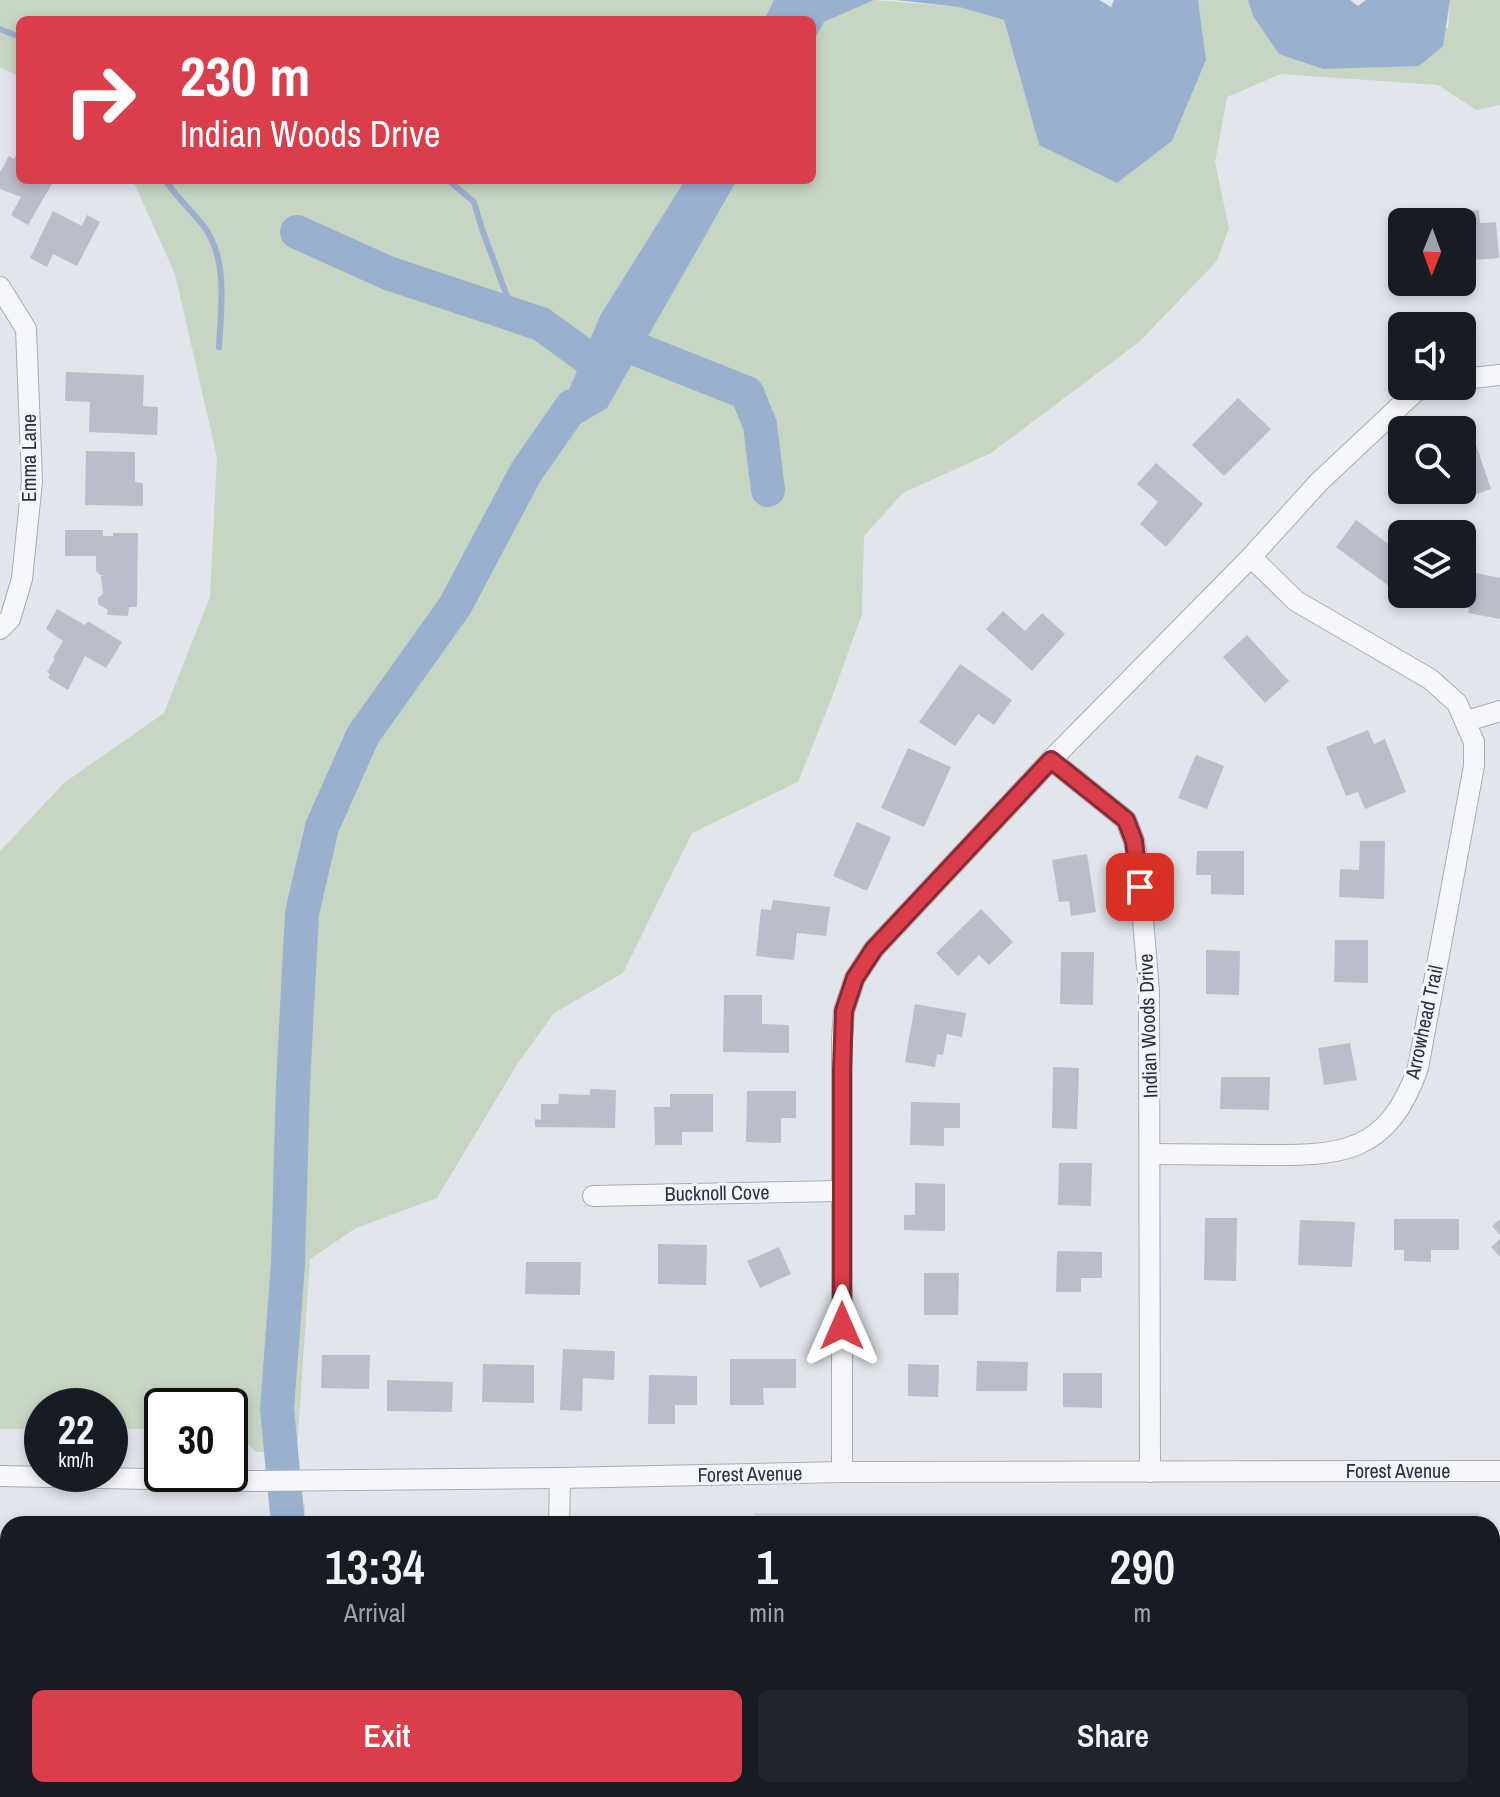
<!DOCTYPE html>
<style>
body{margin:0;font-family:"Archivo Narrow",sans-serif;background:#20242c;color:#f1f3f6;height:100vh;display:flex;flex-direction:column;font-size:30px;white-space:nowrap}
*{box-sizing:border-box;margin:0}
p{font-size:26px;color:#9ea1a6}
.icon{flex:none;width:44px;height:44px;fill:none;stroke:currentColor;stroke-width:2;stroke-linecap:round;stroke-linejoin:round}
.map{position:relative;flex:1;overflow:hidden}
.details{position:absolute;left:0px;top:1516px;width:1500px;height:282px;display:flex;flex-direction:column;background:#171b24;border-radius:24px 24px 0 0;box-shadow:0 4px 12px #0003}
.details>*{flex:none}
.banner{position:absolute;left:16px;top:16px;width:800px;height:168px;border-radius:12px;box-shadow:0 4px 12px #0003;background:#da3e4a;color:#fff;overflow:hidden}
.needle{width:52px;rotate:181deg}
.tools{position:absolute;left:1388px;top:208px;display:grid;gap:16px}
.tools a{display:grid;place-items:center;width:88px;height:88px;border-radius:12px;background:#171b24;box-shadow:0 4px 12px #0003;font-size:40px}
.speed{position:absolute;left:24px;top:1388px;display:flex;gap:16px;font-size:40px;font-weight:700;text-align:center}
.speed>*{display:grid;place-content:center;width:104px;height:104px;border-radius:50%;background:#171b24;box-shadow:0 4px 12px #0003;line-height:1}
.speed small{font-size:20px;font-weight:400}
.speed .limit{border:4px solid #111;border-radius:12px;background:#fff;color:#111}
.pin{position:absolute;display:grid;place-items:center;width:68px;height:68px;color:#fff;margin:-34px;border-radius:16px;box-shadow:0 4px 12px #0006}
.me{position:absolute;width:88px;margin:-44px;rotate:0deg;stroke-linejoin:round;filter:drop-shadow(0 0 6px #0008)}
.turn{display:flex;align-items:center;gap:28px;height:168px;padding:0 32px;font-size:36px}
.turn .icon{width:104px;height:104px;stroke-width:2.5}
.turn b{display:block;font-size:56px;line-height:68px}
.eta{display:flex;justify-content:space-evenly;align-items:center;height:136px;text-align:center}
.eta b{font-size:48px;font-weight:600;line-height:56px}
.action{display:flex;gap:16px;margin-top:auto;padding:16px 32px}
.action a{flex:1;height:92px;border-radius:12px;background:#da3e4a;color:#fff;font-size:32px;font-weight:600;line-height:92px;text-align:center}
.action a+a{background:#20242c;color:#f1f3f6}
.map>svg:first-child{display:block}
.built{fill:#d0d4de}
.green{fill:#c6d6c3}
.water{fill:#9ab0cf}
.lines{fill:none;stroke-linecap:round;stroke-linejoin:round}
.stream{stroke:#9ab0cf;stroke-width:6}
.river{stroke:#9ab0cf;stroke-width:34}
.building{fill:#b9beca}
.minor-casing{stroke:#a6abb7;stroke-width:22}
.tertiary-casing{stroke:#a6abb7;stroke-width:28}
.minor{stroke:#f6f7fa;stroke-width:20}
.tertiary{stroke:#f6f7fa;stroke-width:26}
.route-casing{stroke:#8e2830;stroke-width:20}
.route{stroke:#da3e4a;stroke-width:14}
.labels{text-anchor:middle;stroke-width:6;stroke-linejoin:round;paint-order:stroke}
.street-label{font-size:20px;fill:#283146;stroke:#f2f5f9}
</style>
<div class="map">
<svg width="1500" height="1797" viewBox="0 0 1500 1797">
<rect width="100%" height="100%" fill="#e2e5ec"/>
<g class="built">
<path d="M754,1513H1479L1478,1524H754Z"/>
<rect x="760" y="1790" width="704" height="7"/>
</g>
<g class="green">
<path d="M0,0H774L764,20H20V77L0,67Z"/>
<path d="M874,0L959,7L1004,20L1039,145L1117,183L1172,141L1206,60L1198,0H1248L1253,16L1448,28L1450,0H1500V105L1476,110L1438,85L1281,74L1227,97L1215,162L1229,228L1217,261L1139,342L991,453L903,493L864,536L862,614L832,697L798,782L692,833L623,973L554,1013L518,1063L437,1198L356,1228L310,1259L297,1451L256,1452L235,1432L230,1431V1406H162V1429H110V1406H42V1429H0V851L64,783L164,713L210,597L217,457L175,274L135,185L130,180H685L601,314L710,228L737,180H812V44L824,22Z"/>
<path d="M272,1503L305,1504L304,1524H269Z"/>
<path d="M231,1790H337L335,1797H232Z"/>
</g>
<g class="water">
<path d="M774,0H874L824,22L812,44V20H764Z"/>
<path d="M896,0H1099L1111,7L1114,0H1198L1206,60L1172,141L1117,183L1039,145L1004,20L959,7Z"/>
<path d="M1248,0H1350L1358,6L1366,0H1450L1443,46L1419,66L1323,69L1279,54L1253,16Z"/>
<path d="M685,180H737L607,408L546,444L601,314Z"/>
</g>
<g class="lines">
<g class="stream">
<path d="M0,29L20,37"/>
<path d="M165,180C176,196 190,209 202,224C229,257 221,308 219,347"/>
<path d="M448,180L474,202L482,229L514,315"/>
</g>
<g class="river">
<path d="M297,232L388,273L541,324L599,366"/>
<path d="M616,341L747,393L760,425L768,490"/>
<path d="M288,1524L277,1409L288,1264L293,1084L302,913L322,827L363,735L455,606L526,472L572,406"/>
<path d="M320,1790L321,1797"/>
</g>
</g>
<g class="building">
<path d="M20,149V180L53,182L28,225L11,215L21,197L0,189V172L9,156L14,159Z"/>
<path d="M1479,210L1480,223L1496,222L1499,258L1462,261V222H1451L1450,213Z"/>
<path d="M53,211L82,226L87,215L100,222L77,266L53,254L47,267L30,258Z"/>
<path d="M66,372L144,375L143,406L158,407L157,435L89,432L90,402L65,401Z"/>
<path d="M1238,398L1271,429L1224,476L1192,445Z"/>
<path d="M1474,439L1491,489L1471,496L1462,471V443Z"/>
<path d="M86,451L135,452V482L143,483V506L85,505Z"/>
<path d="M1156,463L1203,504L1166,547L1140,524L1158,502L1137,484Z"/>
<path d="M1356,520L1402,554L1401,595L1336,547Z"/>
<path d="M65,530H103V536H113V533H138L137,607H129L128,616L107,615L108,610L98,604V598L103,594L101,576L105,575H100L96,571V556H65Z"/>
<path d="M1476,573L1500,578V619L1468,613Z"/>
<path d="M57,609L85,625L88,621L122,642L106,668L85,656L68,690L48,678L50,674L47,672L55,659L53,658L63,641L46,629Z"/>
<path d="M1003,611L1025,631L1042,613L1065,634L1032,671L986,629Z"/>
<path d="M1247,635L1289,681L1265,703L1223,657Z"/>
<path d="M960,664L1012,700L994,725L978,714L955,746L919,722Z"/>
<path d="M1368,730L1374,744L1385,739L1406,792L1365,809L1358,792L1346,796L1326,747Z"/>
<path d="M908,748L951,767L924,827L881,808Z"/>
<path d="M1196,755L1224,766L1207,809L1178,798Z"/>
<path d="M857,822L891,837L867,891L833,876Z"/>
<path d="M1360,841H1385L1384,899L1339,897L1340,869L1359,870Z"/>
<path d="M1197,851H1244V895L1211,894V875H1196Z"/>
<path d="M1087,854L1096,912L1071,916L1069,901L1059,902L1052,860Z"/>
<path d="M773,900L830,907L826,936L797,933L794,960L756,956L761,909L771,910Z"/>
<path d="M981,909L1013,942L989,965L979,955L958,976L936,953Z"/>
<path d="M1335,940H1368V983L1334,982Z"/>
<path d="M1206,950L1240,951L1239,995L1206,994Z"/>
<path d="M1061,952H1094L1093,1005L1060,1004Z"/>
<path d="M724,995H762V1024L789,1025V1053L723,1052Z"/>
<path d="M915,1004L966,1013L962,1037L947,1034L943,1055L937,1054L935,1067L905,1062Z"/>
<path d="M1350,1043L1357,1080L1324,1085L1318,1048Z"/>
<path d="M1053,1067L1079,1068L1077,1129L1052,1128Z"/>
<path d="M1221,1077H1270L1269,1110L1220,1109Z"/>
<path d="M590,1089L616,1090L615,1128L535,1127V1119L541,1120V1104H558L559,1094L590,1095Z"/>
<path d="M747,1091H796V1118H781V1143L746,1142Z"/>
<path d="M670,1094H713V1132H682V1145H655L654,1107H670Z"/>
<path d="M911,1102L960,1103V1128H944V1146L910,1145Z"/>
<path d="M1059,1163H1092L1091,1206L1058,1205Z"/>
<path d="M915,1183L945,1184V1231L904,1230V1215H915Z"/>
<path d="M1205,1218H1237L1236,1281L1204,1280Z"/>
<path d="M1394,1219H1459V1250H1431V1262L1404,1261V1250H1394Z"/>
<path d="M1500,1219V1235L1492,1226Z"/>
<path d="M1300,1220L1355,1222L1352,1267L1298,1265Z"/>
<path d="M1500,1239V1257L1491,1247Z"/>
<path d="M658,1244L707,1245L706,1285L658,1284Z"/>
<path d="M779,1247L791,1274L760,1288L747,1261Z"/>
<path d="M1057,1251L1102,1252V1278H1081V1292H1056Z"/>
<path d="M526,1262H581L580,1295L525,1294Z"/>
<path d="M924,1273H959L958,1315H924Z"/>
<path d="M563,1349L615,1351L614,1380L583,1378L582,1411L560,1410Z"/>
<path d="M322,1355H370L369,1389L321,1388Z"/>
<path d="M730,1359H796V1388H763L764,1405H730Z"/>
<path d="M977,1361L1028,1362L1027,1391H976Z"/>
<path d="M483,1364L534,1365V1403L482,1402Z"/>
<path d="M908,1364L939,1365L938,1397L908,1396Z"/>
<path d="M1063,1373H1102V1408L1063,1407Z"/>
<path d="M649,1375L697,1376V1405H675V1424H648Z"/>
<path d="M387,1380L453,1382L452,1412L387,1411Z"/>
<path d="M1067,1790H1124L1137,1797H1063Z"/>
</g>
<g class="lines">
<g class="minor-casing">
<g id="minor">
<path d="M0,287L26,329L32,481L22,579L10,619L0,629"/>
<path d="M1462,379L1500,375"/>
<path d="M1467,721L1500,711"/>
<path d="M1051,760L1126,820L1134,841L1138,861L1149,991L1150,1472"/>
<path d="M1151,1154C1188,1154 1225,1155 1262,1155C1343,1156 1388,1153 1418,1068L1474,766V742L1457,703L1430,679L1296,601L1251,557"/>
<path d="M593,1196L841,1191"/>
<path d="M842,1472V1039L844,1011L855,978L874,949L1051,760L1251,557L1319,482L1416,391L1434,386"/>
<path d="M0,1476L252,1481L560,1478L842,1472L1500,1471"/>
<path d="M559,1524L560,1478"/>
<path d="M626,1790V1797"/>
</g>
</g>
<g class="tertiary-casing">
<g id="tertiary">
<path d="M0,1765L8,1769"/>
<path d="M46,1790L59,1797"/>
</g>
</g>
<use href="#minor" class="minor"/>
<use href="#tertiary" class="tertiary"/>
</g>
<g class="lines">
<g class="route-casing">
<path id="route" d="M842,1326V1069L844,1011L855,978L874,949L1051,760L1126,820L1134,841L1140,887"/>
</g>
<use href="#route" class="route"/>
</g>
<g class="labels">
<g class="street-label">
<text transform="translate(29 458) rotate(-90)" y="7">Emma Lane</text>
<text transform="translate(1424 1022) rotate(-78)" y="7">Arrowhead Trail</text>
<text transform="translate(1148 1026) rotate(-92)" y="7">Indian Woods Drive</text>
<text transform="translate(717 1193) rotate(-1)" y="7">Bucknoll Cove</text>
<text x="1398" y="1478">Forest Avenue</text>
<text transform="translate(750 1474) rotate(-1)" y="7">Forest Avenue</text>
</g>
</g>
</svg>
<div class="tools">
<a><svg class="needle" viewBox="-14 -14 28 28"><path d="M0-13l5 13h-10z" fill="#e53935"/><path d="M0 13l5-13h-10z" fill="#9ea1a6"/></svg></a>
<a><svg class="icon" aria-label="sound" viewBox="0 0 24 24"><path d="M4 9h4l5-4v14l-5-4H4zM17 9q2 3 0 6"/></svg></a>
<a><svg class="icon" aria-label="search" viewBox="0 0 24 24"><circle cx="10" cy="10" r="6"/><path d="M15 15l6 6"/></svg></a>
<a><svg class="icon" aria-label="layers" viewBox="0 0 24 24"><path d="M12 4l9 5-9 5-9-5zM3 14l9 5 9-5"/></svg></a>
</div>
<div class="speed"><div>22<small>km/h</small></div><div class="limit">30</div></div>
<div class="pin" style="left:1140px;top:887px;background:#d93025"><svg class="icon" aria-label="arrive" viewBox="0 0 24 24"><path d="M6 21V4h12l-3 4 3 4H6"/></svg></div>
<svg class="me" style="left:842px;top:1326px" viewBox="-20 -20 40 40"><path d="M0-17L14 15 0 8-14 15z" fill="#da3e4a" stroke="#fff" stroke-width="4"/></svg>
<div class="banner">
<div class="turn"><svg class="icon" aria-label="right" viewBox="0 0 24 24"><path d="M7 20v-9h11M14 6l5 5-5 5"/></svg><div><b>230 m</b>Indian Woods Drive</div></div>
</div>
<section class="details">
<div class="eta">
<div><b>13:34</b><p>Arrival</p></div>
<div><b>1</b><p>min</p></div>
<div><b>290</b><p>m</p></div>
</div>
<div class="action"><a>Exit</a><a>Share</a></div>
</section>
</div>
